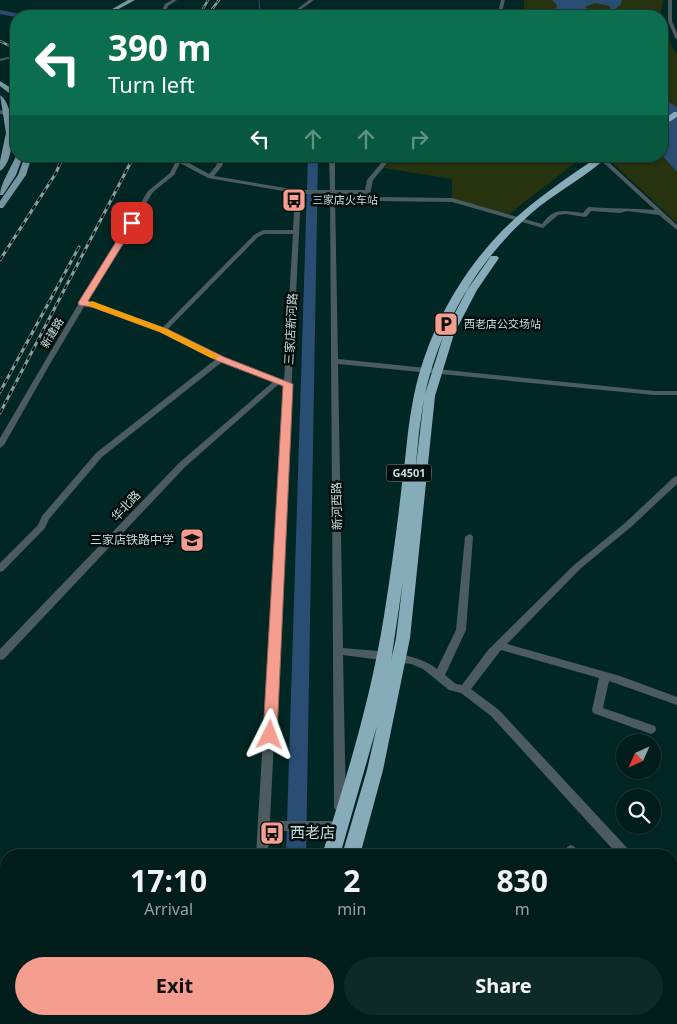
<!DOCTYPE html>
<meta charset="utf-8">
<style>
body{margin:0;font-family:"Noto Sans","Noto Sans SC",sans-serif;background:#0e2a28;color:#f1f3f6;height:100vh;display:flex;flex-direction:column;font-size:19px;white-space:nowrap}
*{box-sizing:border-box;margin:0}
p{font-size:16px;color:#95a2a3}
.icon{flex:none;width:28px;height:28px;fill:none;stroke:currentColor;stroke-width:2;stroke-linecap:round;stroke-linejoin:round}
.map{position:relative;flex:1;overflow:hidden}
.side{position:absolute;left:0px;top:849px;width:678px;height:176px;display:flex;flex-direction:column;background:#001d1b;border-radius:20px 20px 0 0;box-shadow:0 1px 4px #0004,0 0 0 1px #223b3a}
.side>*{flex:none}
.banner{position:absolute;left:10px;top:10px;width:658px;height:152px;border-radius:20px;box-shadow:0 1px 4px #0004,0 0 0 1px #223b3a;background:#0b6e4f;color:#fff;overflow:hidden}
.needle{width:32px;rotate:225deg}
.fabs{position:absolute;left:616px;top:734px;display:grid;gap:10px}
.fabs a{display:grid;place-items:center;width:45px;height:45px;border-radius:50%;background:#001d1b;box-shadow:0 1px 4px #0004,0 0 0 1px #223b3a;font-size:25px}
.pin{position:absolute;display:grid;place-items:center;width:42px;height:42px;color:#fff;margin:-21px;border-radius:10px;box-shadow:0 2px 8px #0006}
.me{position:absolute;width:55px;margin:-28px;rotate:3deg;stroke-linejoin:round;filter:drop-shadow(0 0 4px #0008)}
.turn{display:flex;align-items:center;gap:18px;height:105px;padding:0 15px;font-size:22px}
.turn .icon{width:65px;height:65px;stroke-width:2.5}
.turn b{display:block;font-size:35px;line-height:42px}
.lanes{display:flex;align-items:center;height:48px;padding:0 15px;background:#0003;justify-content:center;gap:25px;direction:ltr}
.lanes .off{opacity:.35}
.eta{display:flex;justify-content:space-evenly;align-items:center;height:85px;text-align:center}
.eta b{font-size:30px;font-weight:700;line-height:35px}
.cta{display:flex;gap:10px;margin-top:auto;padding:10px 15px}
.cta a{flex:1;height:58px;border-radius:30px;background:#f59d8e;color:#111;font-size:20px;font-weight:700;line-height:58px;text-align:center}
.cta a+a{background:#0e2a28;color:#f1f3f6}
.map>svg:first-child{display:block}
.green{fill:#27320f}
.water{fill:#2a4d74}
.lines{fill:none;stroke-linecap:round;stroke-linejoin:round}
.stream{stroke:#2a4d74;stroke-width:1}
.river{fill:#2a4d74;fill-rule:evenodd}
.minor{fill:#4c5b60;fill-rule:evenodd}
.major{fill:#7695a0;fill-rule:evenodd}
.highway{fill:#87acb9;fill-rule:evenodd}
.rail-far1-casing{stroke:#85a09e;stroke-width:2.5}
.rail-casing{stroke:#85a09e;stroke-width:3}
.rail-far1{stroke:#010d0c;stroke-width:1;stroke-dasharray:4;stroke-linecap:butt}
.rail{stroke:#010d0c;stroke-width:2;stroke-dasharray:5;stroke-linecap:butt}
.route{fill:#f59d8e;stroke:#9f665c}
.slow{fill:#f59e0b}
.labels{text-anchor:middle;stroke-width:5;stroke-linejoin:round;paint-order:stroke}
.far-poi-label{font-size:11px;fill:#c9dedc;stroke:#010d0c;text-anchor:start}
.far-street-label{font-size:11px;fill:#c9dedc;stroke:#010d0c}
.shield{fill:#010d0c;stroke:#8d9f9e;stroke-width:1}
.shield-label{font-size:11px;font-weight:bold;fill:#c9dedc}
.street-label{font-size:12px;fill:#c9dedc;stroke:#010d0c}
.poi-label{font-size:12px;fill:#c9dedc;stroke:#010d0c;text-anchor:end}
.near-poi-label{font-size:15px;fill:#c9dedc;stroke:#010d0c;text-anchor:start}
</style>
<div class="map">
<svg width="677" height="1024" viewBox="0 0 677 1024">
<rect width="100%" height="100%" fill="#002724"/>
<g class="green">
<path d="M524,0H663L660,16H524Z"/>
<path d="M661,20L674,51L677,54V223L605,156H661Z"/>
<path d="M395,156H560L575,163L509,214L452,199V179L384,168Z"/>
</g>
<g class="water">
<path d="M552,0H622L621,4L613,11V16H609L611,15L610,6L595,3L585,7L598,16H548L556,9L557,5Z"/>
<path d="M661,98L677,107V172L661,154Z"/>
</g>
<g class="lines">
<path class="stream" d="M259,0L260,16"/>
<g class="river">
<path d="M0,10L16,13L69,14L73,16L16,17L0,14Z"/>
<path d="M308,156H318L306,855H286Z"/>
</g>
<g class="minor">
<path d="M172,0H177L168,6L165,12L167,16H163L161,12L165,4Z"/>
<path d="M309,0H314L292,16H288Z"/>
<path d="M501,0H505L501,16H497Z"/>
<path d="M668,0H672V21L677,33V39L675,38L668,21Z"/>
<path d="M16,55V57L0,61V59Z"/>
<path d="M0,110L16,114V116L0,114Z"/>
<path d="M168,156H176L209,174L216,166L220,156H226L222,166L214,176L298,190H330L329,156H335V190H365L367,180L387,156H393L373,180L370,194L375,197L452,198L542,224C554,207 565,211 583,213L587,208L589,207C612,209 632,208 655,210L596,156H602L677,225V230L659,215L627,211L620,213L591,211L587,216L585,217L566,214L558,215L543,228L452,202L374,201L365,196L364,194H335L338,359L654,391H677V395H654L338,364L343,648C371,651 415,651 437,669L456,630L465,537L469,534L472,535L473,537L466,630L445,675L456,684L462,685L488,650L574,565L625,523L674,477L677,476V484L631,527L580,569L507,644L620,676L677,697V705L609,681L603,708L655,726L656,729L655,732L651,734L593,713L592,710L599,678L501,650L471,689L499,710L630,851L632,855H618L491,716L461,693L449,690L423,669L411,664L343,655L346,807L344,811L340,812L336,811L334,807L330,194H301L270,821H340L344,822L346,826L344,830L340,831H269L268,855H256L284,383L279,384L185,467L4,659L0,660V649L179,463L273,382L222,362L102,457L49,519L45,528L3,571L0,572V563L38,525L42,516L96,453L216,359L161,332L92,306L85,305L50,364L4,445L0,448V438L79,303L148,191L170,173L176,161ZM180,163L208,178L295,193L293,230H263L254,235L162,328L95,303L87,301L153,192L174,175ZM264,234H293L284,381L224,357L167,330L258,237Z"/>
<path d="M571,845L575,847L577,855H565L567,847Z"/>
<path d="M671,902L677,906V921L671,918Z"/>
<path d="M240,1019H254L253,1024H239Z"/>
<path d="M334,1019H348L349,1024H335Z"/>
<path d="M550,1019H564L563,1024H549Z"/>
</g>
<g class="major">
<path d="M128,0H135L106,16H100Z"/>
<path d="M0,81L11,88L14,83L16,82L15,99L16,115L11,114L9,93L0,86Z"/>
<path d="M0,95C16,105 17,162 0,171V161L6,133Z"/>
<path d="M16,156H23L16,175L3,195H0C0,184 11,168 16,156Z"/>
<path d="M25,156H32L26,175L3,208H0V201L18,175Z"/>
</g>
<g class="highway">
<path d="M674,112H677V117L661,127V121Z"/>
<path d="M599,156H608C588,175 562,189 540,206C481,254 442,320 425,394L444,334L467,290L491,256H497L499,258L477,290L454,334L435,396L410,638L383,770L360,855H342L367,770L377,726L340,855H322C347,776 371,698 384,616C391,572 397,528 402,484C406,458 407,432 412,406C423,342 455,280 500,233C529,203 564,180 599,156ZM424,398L415,474L419,432ZM403,581L396,638L391,661Z"/>
<path d="M256,1019H276L274,1024H254Z"/>
<path d="M279,1019H299L297,1024H276Z"/>
</g>
<g class="rail-far1-casing">
<g id="rail-far1">
<path d="M199,16L208,0"/>
<path d="M207,16L219,0"/>
<path d="M0,41L16,49"/>
</g>
</g>
<g class="rail-casing">
<g id="rail">
<path d="M0,260L56,173L63,156"/>
<path d="M0,392L79,247"/>
<path d="M0,413L134,156"/>
</g>
</g>
<use href="#rail-far1" class="rail-far1"/>
<use href="#rail" class="rail"/>
</g>
<path class="route" d="M129,221L136,223L88,301L167,329L224,357L293,384L277,735L275,740L270,741L265,740L263,735L283,386L218,361L160,332L92,307L79,305L78,303Z"/>
<path class="slow" d="M92,301L167,329L219,356L215,359L211,358L160,332L89,306L88,304Z"/>
<defs>
<g id="bus-square" transform="scale(1.25)"><rect x="-9" y="-9" width="18" height="18" rx="4" fill="#f59d8e" stroke="#010d0c"/><path d="M-5-6H5V4H4V6H2V4H-2V6H-4V4H-5ZM-3.5-4V0h7V-4ZM-3.5 1.2v1.5H-2V1.2ZM2 1.2v1.5H3.5V1.2Z" fill="#111"/></g>
<g id="parking-square" transform="scale(1.25)"><rect x="-9" y="-9" width="18" height="18" rx="4" fill="#f59d8e" stroke="#010d0c"/><path d="M-3.5-5.5H1a3.5 3.5 0 0 1 0 7H-1V5.5H-3.5ZM-1-3.4V-.6H.8a1.4 1.4 0 0 0 0-2.8Z" fill="#111"/></g>
<g id="school-square" transform="scale(1.25)"><rect x="-9" y="-9" width="18" height="18" rx="4" fill="#f59d8e" stroke="#010d0c"/><path d="M0-5L7-2L0 1L-7-2ZM-4 1L0 2.5L4 1V4Q0 6-4 4Z" fill="#111"/></g>
</defs>
<g fill-rule="evenodd">
<use href="#bus-square" x="294" y="200"/>
<use href="#parking-square" x="446" y="324"/>
<use href="#school-square" x="192" y="540"/>
<use href="#bus-square" x="272" y="833"/>
</g>
<g class="labels">
<g class="far-poi-label">
<text x="312" y="204">三家店火车站</text>
<text x="464" y="328">西老店公交场站</text>
</g>
<g class="far-street-label">
<text transform="translate(52 333) rotate(-59)" y="4">新建路</text>
</g>
<rect class="shield" x="386.5" y="464.5" width="45" height="17" rx="4"/>
<g class="shield-label">
<text x="409" y="477">G4501</text>
</g>
<g class="street-label">
<text transform="translate(291 329) rotate(-87)" y="4">三家店新河路</text>
<text transform="translate(126 506) rotate(-47)" y="4">华北路</text>
<text transform="translate(337 506) rotate(-91)" y="4">新河西路</text>
</g>
<g class="poi-label">
<text x="174" y="544">三家店铁路中学</text>
</g>
<g class="near-poi-label">
<text x="290" y="838">西老店</text>
</g>
</g>
</svg>
<div class="fabs">
<a><svg class="needle" viewBox="-14 -14 28 28"><path d="M0-13l5 13h-10z" fill="#e53935"/><path d="M0 13l5-13h-10z" fill="#95a2a3"/></svg></a>
<a><svg class="icon" aria-label="search" viewBox="0 0 24 24"><circle cx="10" cy="10" r="6"/><path d="M15 15l6 6"/></svg></a>
</div>
<div class="pin" style="left:132px;top:223px;background:#d93025"><svg class="icon" aria-label="arrive" viewBox="0 0 24 24"><path d="M6 21V4h12l-3 4 3 4H6"/></svg></div>
<svg class="me" style="left:270px;top:735px" viewBox="-20 -20 40 40"><path d="M0-17L14 15 0 8-14 15z" fill="#f59d8e" stroke="#fff" stroke-width="4"/></svg>
<div class="banner">
<div class="turn"><svg class="icon" aria-label="left" viewBox="0 0 24 24"><path d="M17 20v-9H6M10 6l-5 5 5 5"/></svg><div><b>390 m</b>Turn left</div></div>
<div class="lanes"><svg class="icon" aria-label="left" viewBox="0 0 24 24"><path d="M17 20v-9H6M10 6l-5 5 5 5"/></svg><svg class="icon off" aria-label="ahead" viewBox="0 0 24 24"><path d="M12 20V5M6 11l6-6 6 6"/></svg><svg class="icon off" aria-label="ahead" viewBox="0 0 24 24"><path d="M12 20V5M6 11l6-6 6 6"/></svg><svg class="icon off" aria-label="right" viewBox="0 0 24 24"><path d="M7 20v-9h11M14 6l5 5-5 5"/></svg></div>
</div>
<section class="side">
<div class="eta">
<div><b>17:10</b><p>Arrival</p></div>
<div><b>2</b><p>min</p></div>
<div><b>830</b><p>m</p></div>
</div>
<div class="cta"><a>Exit</a><a>Share</a></div>
</section>
</div>
